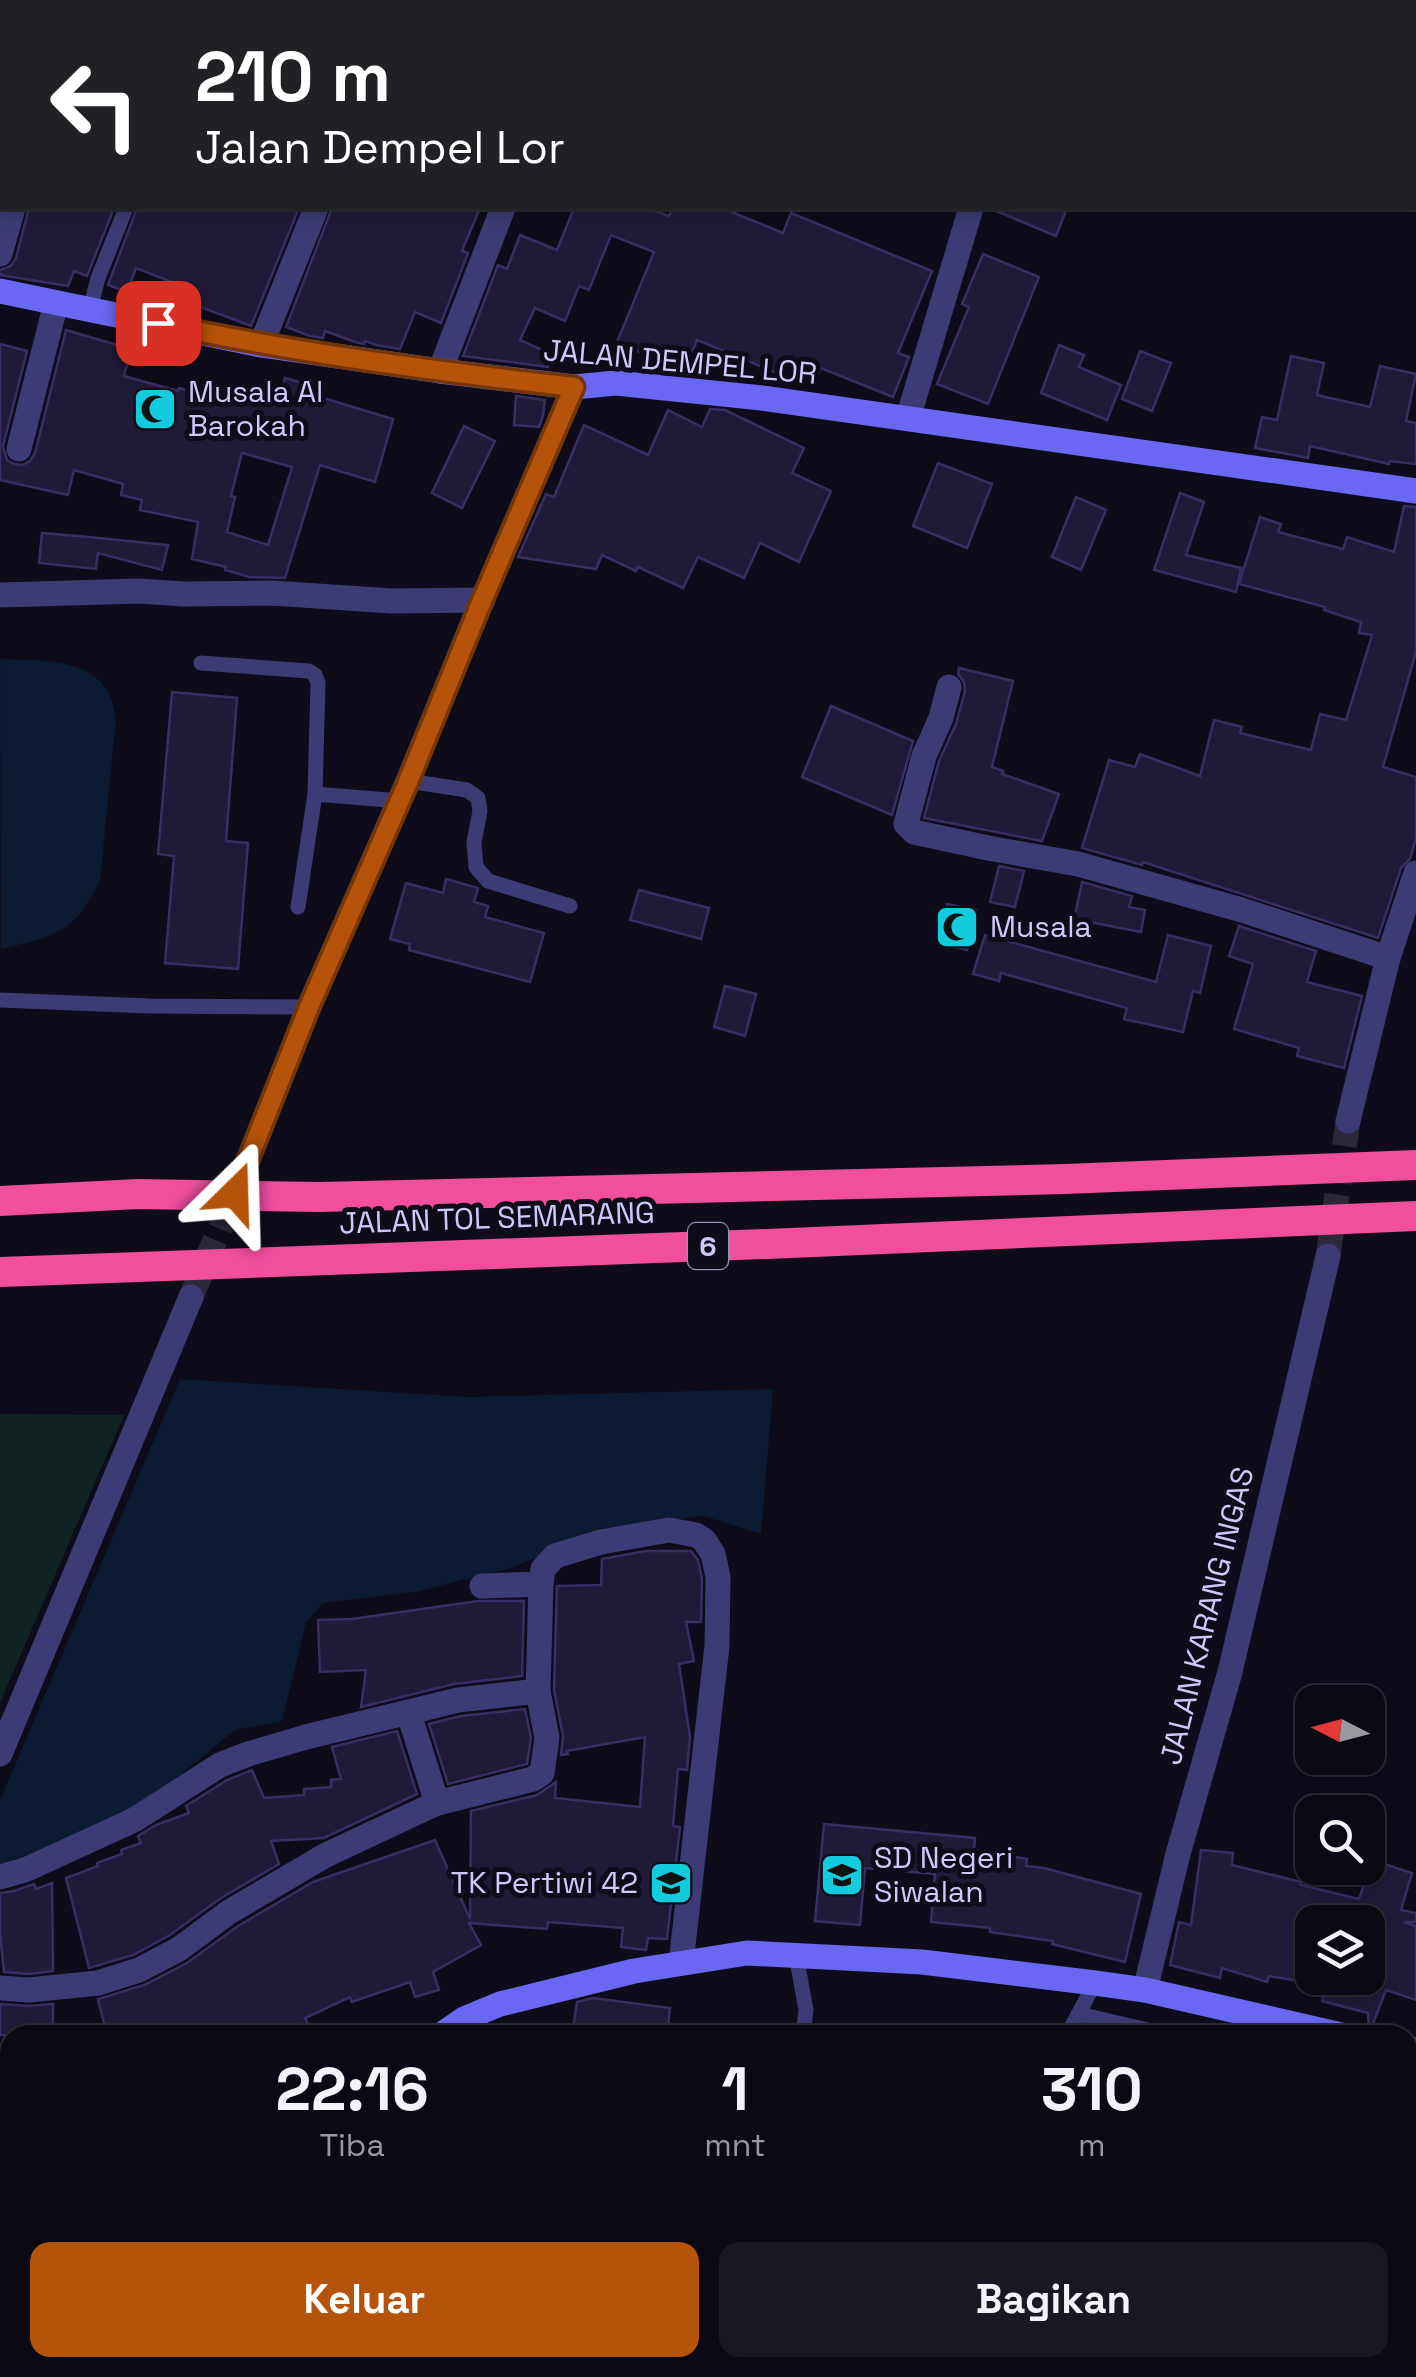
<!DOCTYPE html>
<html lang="id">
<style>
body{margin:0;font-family:"Space Grotesk",sans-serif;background:#181722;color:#f1f3f6;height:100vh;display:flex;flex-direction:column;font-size:38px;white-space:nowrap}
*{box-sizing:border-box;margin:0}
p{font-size:32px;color:#999aa0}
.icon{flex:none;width:55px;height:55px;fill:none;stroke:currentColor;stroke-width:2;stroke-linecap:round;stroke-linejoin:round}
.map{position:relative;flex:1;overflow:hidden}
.sheet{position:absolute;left:0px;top:2025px;width:1418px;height:352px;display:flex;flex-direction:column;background:#0a0914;border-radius:30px 30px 0 0;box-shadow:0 5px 15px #0003,0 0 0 2px #2a2a34}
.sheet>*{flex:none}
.hud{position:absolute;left:0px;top:0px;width:1418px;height:210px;box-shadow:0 5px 15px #0003,0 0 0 2px #2a2a34;background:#202124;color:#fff;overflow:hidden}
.needle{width:65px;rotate:276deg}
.fabs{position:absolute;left:1295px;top:1685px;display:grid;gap:20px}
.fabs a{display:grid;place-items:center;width:90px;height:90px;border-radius:20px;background:#0a0914;box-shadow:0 5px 15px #0003,0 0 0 2px #2a2a34;font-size:50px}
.pin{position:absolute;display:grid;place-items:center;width:85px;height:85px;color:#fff;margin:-42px;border-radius:20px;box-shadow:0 5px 15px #0006}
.me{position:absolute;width:110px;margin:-55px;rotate:22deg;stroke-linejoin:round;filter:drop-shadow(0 0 8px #0008)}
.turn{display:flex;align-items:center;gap:35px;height:210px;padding:0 30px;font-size:45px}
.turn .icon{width:130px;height:130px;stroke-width:2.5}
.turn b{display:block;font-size:70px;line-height:85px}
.eta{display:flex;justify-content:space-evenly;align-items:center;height:170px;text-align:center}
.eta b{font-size:60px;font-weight:700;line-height:70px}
.action{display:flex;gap:20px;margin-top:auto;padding:20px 30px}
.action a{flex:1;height:115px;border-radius:20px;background:#b45309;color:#fff;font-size:40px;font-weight:700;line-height:115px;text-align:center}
.action a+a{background:#181722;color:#f1f3f6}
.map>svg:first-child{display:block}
.green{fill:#102322}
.water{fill:#0c1b33}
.building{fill:#201a39;stroke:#382e63;stroke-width:2.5;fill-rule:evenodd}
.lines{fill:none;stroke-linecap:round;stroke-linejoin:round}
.street-tunnel{stroke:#2b283c;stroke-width:25;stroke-dasharray:25 12;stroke-linecap:butt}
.lane{stroke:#3c3b75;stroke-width:15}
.street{stroke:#3c3b75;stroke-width:25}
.secondary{stroke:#6a68f3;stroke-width:25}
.highway{stroke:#f14e9e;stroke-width:30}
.route-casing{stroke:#753606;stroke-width:25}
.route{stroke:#b45309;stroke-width:18}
.labels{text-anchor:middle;stroke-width:10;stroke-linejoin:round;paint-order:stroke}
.shield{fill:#0e0c1a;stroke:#9490b8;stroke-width:2.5}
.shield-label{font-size:28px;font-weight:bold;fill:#cec9fb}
.street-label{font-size:30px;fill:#cec9fb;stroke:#0e0c1a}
.poi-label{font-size:30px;fill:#cec9fb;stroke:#0e0c1a;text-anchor:start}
</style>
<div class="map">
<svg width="1416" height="2377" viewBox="0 0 1416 2377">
<rect width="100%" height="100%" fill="#0e0c1a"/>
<g class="green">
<path d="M0,1414L124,1415L0,1703Z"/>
<path d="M126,2368H242L241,2377H125Z"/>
</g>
<g class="water">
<path d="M0,659C49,661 109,656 116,719L100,881C73,934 56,936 1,949Z"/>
<path d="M180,1379L468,1397L773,1389L761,1534L704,1516L605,1528L514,1567L415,1592L323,1603L306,1623L282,1721L235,1730L130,1816L0,1867V1800Z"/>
<path d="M909,2368H1101L1107,2375L1105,2377H903Z"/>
</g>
<g class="building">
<path d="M29,208H114L87,276L74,271L68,286L0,275V270L11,266L16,258Z"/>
<path d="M137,208H299L251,326L190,303L195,291L136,268L127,292L108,285Z"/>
<path d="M332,208H480L462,251L468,253L441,323L415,312L400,349L376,345L365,341L364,344L355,342L325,331L323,338L310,336L286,327Z"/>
<path d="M574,208H647L669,216L673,208H722L783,233L791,213L932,271L898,353L909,357L893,397L821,368L818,375L782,361L777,373L697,340L691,356L672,348L666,363L617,342L654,252L611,235L589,290L579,286L565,321L535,308L520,340L549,353L548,367L463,356L498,265L507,269L520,235L557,250Z"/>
<path d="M989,208H1067L1056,236Z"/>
<path d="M983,254L1039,277L988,404L937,384L969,307L962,304Z"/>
<path d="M66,330L131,349L124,376L178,391L179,388L224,400L225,394L257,404L258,399L278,405L285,378L325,389L323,398L393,419L375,482L320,465L285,578L249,577L225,570L226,567L192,559L198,522L140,510L142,500L121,495L123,484L74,470L68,495L0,480V344L27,351L3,446L7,460L14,464L22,465L30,461L35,453ZM242,453L292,467L268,545L227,532L235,497L231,496Z"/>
<path d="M1059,345L1084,355L1079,367L1121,385L1107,420L1041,393Z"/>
<path d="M1140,351L1171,363L1152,411L1122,399Z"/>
<path d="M1291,356L1324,363L1317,395L1370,407L1380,366L1416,374L1406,421L1416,423V464L1390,461L1389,464L1310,446L1308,458L1255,448L1262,417L1277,420Z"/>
<path d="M516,396L545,400L543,416L539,427L514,425Z"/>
<path d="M710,409L725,410L804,448L792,473L831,491L799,562L760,543L744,578L698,557L683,588L638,567L636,571L602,555L596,569L518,557L546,494L554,497L584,425L648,455L668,410L702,427Z"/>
<path d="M464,426L495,441L462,508L432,493Z"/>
<path d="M938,463L992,484L967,548L913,526Z"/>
<path d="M1180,493L1204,502L1186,555L1241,568L1236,592L1154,570Z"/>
<path d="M1076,497L1106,510L1081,570L1052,557Z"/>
<path d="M1404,506L1416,507V652L1383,767L1416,777V838L1410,859L1401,868L1378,938L1143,862L1142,865L1082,848L1109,760L1135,767L1140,754L1200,776L1214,720L1242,727L1240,733L1311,750L1320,714L1346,720L1372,635L1359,633L1361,622L1324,610L1325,607L1239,584L1260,517L1281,524L1278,532L1343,549L1347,537L1394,552Z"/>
<path d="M42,533L89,537L168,545L162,570L98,553L96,569L39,563Z"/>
<path d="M959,668L1013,681L992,767L1003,771L1002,774L1059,794L1042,841L924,818L939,761L956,724L965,691L964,682L958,674Z"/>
<path d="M172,692L237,698L226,841L248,843L238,969L165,963L174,856L158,854Z"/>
<path d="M831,706L913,741L892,815L802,777Z"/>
<path d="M999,866L1024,871L1015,907L990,902Z"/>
<path d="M446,879L478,888L474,902L488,906L485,917L544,933L530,982L409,950L410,944L390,939L406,883L443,893Z"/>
<path d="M1082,882L1132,896L1129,907L1145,910L1141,932L1074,919Z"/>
<path d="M639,890L709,908L701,939L630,920Z"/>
<path d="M947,904L976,910L967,950L938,943Z"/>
<path d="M1239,926L1316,951L1307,982L1362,996L1344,1068L1297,1056L1299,1048L1234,1029L1253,964L1229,956Z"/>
<path d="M985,935L1156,982L1168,935L1211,946L1200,993L1193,991L1183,1032L1124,1019L1127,1008L1001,973L999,981L973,974Z"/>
<path d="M725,986L756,994L745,1036L714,1027Z"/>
<path d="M646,1551H691L698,1560L702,1579L701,1622H686L694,1661L679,1664L690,1737L687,1770L678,1769L673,1826L680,1827L667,1939L648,1938L646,1950L621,1947L623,1928L548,1922L547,1929L469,1923L481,1945L433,1972L439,1990L415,1997L410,1982L352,2002L350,1997L305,2018L313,2035H107L98,1999L144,1985L187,1963L238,1926L313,1882L435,1840L470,1919L471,1811L537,1795L556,1782L555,1798L640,1807L645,1737L567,1751L568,1754L561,1755L563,1736L554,1690L557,1586L601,1585L602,1559Z"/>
<path d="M478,1601H524L522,1676L454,1684L361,1707L366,1670L320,1672L318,1620L352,1619Z"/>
<path d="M525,1709L531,1738L527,1764L448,1784L429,1724L461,1716Z"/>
<path d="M397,1731L417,1794L324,1838L271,1841L279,1864L221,1898L170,1935L133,1955L89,1968L66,1878L98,1866L97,1863L122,1854L121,1850L141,1843L138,1836L156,1825L189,1813L186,1806L227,1780L252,1770L264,1798L304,1795V1789L331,1787V1780L341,1779L332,1747Z"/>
<path d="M824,1824L975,1838L974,1850L1027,1859L1026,1866L1044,1868L1141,1894L1125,1962L1052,1944L1053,1941L990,1932V1928L931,1922L935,1874L865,1868L860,1925L815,1921Z"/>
<path d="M1201,1850L1233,1853L1232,1865L1301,1882V1885L1359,1899L1372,1860L1412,1873L1401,1910L1416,1913V1922H1404L1416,1926V2000L1386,1990L1369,2034L1368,2013L1322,2001L1327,1978H1368V1922H1312V1983L1269,1976L1267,1982L1222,1968L1220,1978L1170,1965L1179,1922L1191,1925Z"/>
<path d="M52,1883L53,1971L29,1974L4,1972L0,1933V1893L14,1891L34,1884L36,1889Z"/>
<path d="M593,1998L670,2008L667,2035H572L577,2002Z"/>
<path d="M0,2004L28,2006L53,2004V2035H0Z"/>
</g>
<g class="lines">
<g class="street-tunnel">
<path d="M1328,1256L1348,1121"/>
<path d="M191,1297L235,1193"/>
</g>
<g class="lane">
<path d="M90,309L98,278L126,208"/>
<path d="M201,663L309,671L315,675L318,683L315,794L298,907"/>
<path d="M408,781L467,790L478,798L480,811L474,842L476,867L488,881L570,906"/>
<path d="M315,794L400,801"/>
<path d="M0,1000L149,1006L309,1007"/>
<path d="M796,1955L806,2010L803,2035"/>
<path d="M1079,2014L1169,2035"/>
<path d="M1067,2035L1095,1983"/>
<path d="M1408,2276L1416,2267"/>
<path d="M1408,2301L1416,2314"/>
<path d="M1297,2368L1302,2377"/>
<path d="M1397,2368L1402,2377"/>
<path d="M762,2377L763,2368"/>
<path d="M1127,2377L1133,2368"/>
</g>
<g class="street">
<path d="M222,0L224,2"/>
<path d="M689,0L692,2"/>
<path d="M1241,0L1253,2"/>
<path d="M902,2L903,0"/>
<path d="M1318,2V0"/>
<path d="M0,11H2"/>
<path d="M1415,170H1416"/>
<path d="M0,254L13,208"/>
<path d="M261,345L316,208"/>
<path d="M440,371L503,208"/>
<path d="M908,418L971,208"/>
<path d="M19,449L56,303"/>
<path d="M0,595L139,591L184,594L272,593L392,601L483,600"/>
<path d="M949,687L941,718L924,756L906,824L914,832L988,848L1078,864L1242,910L1388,958"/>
<path d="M1348,1121L1388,958L1416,873"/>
<path d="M235,1193L309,1007L408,781L481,603L574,387"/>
<path d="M482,1586L541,1584"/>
<path d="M409,1714L437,1803L533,1779L542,1773L547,1738L538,1691"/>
<path d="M0,1754L191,1297"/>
<path d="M0,1877L25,1870L134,1820L220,1765L248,1754L306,1737L458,1700L538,1691L541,1584L543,1569L555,1556L601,1542L669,1530L696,1535L704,1540L713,1554L718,1577L717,1646L681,1963"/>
<path d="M0,1988L29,1990L98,1983L139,1970L179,1949L229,1912L326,1855L437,1803"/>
<path d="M1145,1990L1178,1854L1230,1672L1328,1256"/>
<path d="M0,2291L10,2257"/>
<path d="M926,2368L941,2377"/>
</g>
<g class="secondary">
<path d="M0,291L261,345L440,371L574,387L616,383L762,398L1416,491"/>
<path d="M441,2035L464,2019L500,2004L634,1971L747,1953L922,1962L1095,1983L1145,1990L1341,2035"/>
<path d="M1408,2049L1416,2050"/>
<path d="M0,2234L10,2235"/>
</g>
<g class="highway">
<path d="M0,1201L138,1194L319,1197L1065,1179L1416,1165"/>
<path d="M0,1272L767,1244L1416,1216"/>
</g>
</g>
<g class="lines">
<g class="route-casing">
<path id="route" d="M158,323C296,353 434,371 574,387L481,603L408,782L309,1007L235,1193"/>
</g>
<use href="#route" class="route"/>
</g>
<defs>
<g id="mosque-square" transform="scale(2.25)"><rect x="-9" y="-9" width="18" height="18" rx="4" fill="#12ccde" stroke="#0e0c1a"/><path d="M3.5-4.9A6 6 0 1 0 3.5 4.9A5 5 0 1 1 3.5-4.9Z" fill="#111"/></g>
<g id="school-square" transform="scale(2.25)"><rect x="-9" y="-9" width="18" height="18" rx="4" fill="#12ccde" stroke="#0e0c1a"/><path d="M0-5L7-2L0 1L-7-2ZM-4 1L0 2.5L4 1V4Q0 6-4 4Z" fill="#111"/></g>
</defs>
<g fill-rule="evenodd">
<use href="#mosque-square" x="155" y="409"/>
<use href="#mosque-square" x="957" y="927"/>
<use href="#school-square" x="842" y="1875"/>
<use href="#school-square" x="671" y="1883"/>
</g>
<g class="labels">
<rect class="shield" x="688" y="1223" width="40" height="46" rx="8"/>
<g class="shield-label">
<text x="708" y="1256">6</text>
</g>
<g class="street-label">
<text transform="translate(680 362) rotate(5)" y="10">JALAN DEMPEL LOR</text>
<text transform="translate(497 1218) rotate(-2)" y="10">JALAN TOL SEMARANG</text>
<text transform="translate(1207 1616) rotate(-76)" y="10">JALAN KARANG INGAS</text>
</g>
<g class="poi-label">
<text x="188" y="402">Musala Al<tspan x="188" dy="34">Barokah</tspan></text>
<text x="990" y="937">Musala</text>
<text x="874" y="1868">SD Negeri<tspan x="874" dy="34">Siwalan</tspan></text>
<text x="638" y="1893" text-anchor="end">TK Pertiwi 42</text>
</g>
</g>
</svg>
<div class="fabs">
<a><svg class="needle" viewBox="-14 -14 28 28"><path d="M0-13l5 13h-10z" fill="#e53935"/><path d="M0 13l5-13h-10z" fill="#999aa0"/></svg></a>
<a><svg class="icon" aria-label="search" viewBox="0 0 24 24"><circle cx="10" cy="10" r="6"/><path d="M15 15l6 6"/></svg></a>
<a><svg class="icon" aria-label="layers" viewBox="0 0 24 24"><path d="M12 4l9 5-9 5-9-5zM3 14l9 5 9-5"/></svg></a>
</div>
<div class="pin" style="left:158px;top:323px;background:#d93025"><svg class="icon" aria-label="arrive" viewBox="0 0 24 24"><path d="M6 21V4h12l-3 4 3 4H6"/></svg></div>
<svg class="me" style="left:235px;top:1193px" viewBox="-20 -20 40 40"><path d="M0-17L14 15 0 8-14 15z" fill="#b45309" stroke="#fff" stroke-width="4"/></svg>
<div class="hud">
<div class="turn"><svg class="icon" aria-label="left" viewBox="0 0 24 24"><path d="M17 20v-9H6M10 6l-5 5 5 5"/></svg><div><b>210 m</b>Jalan Dempel Lor</div></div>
</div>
<section class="sheet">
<div class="eta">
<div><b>22:16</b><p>Tiba</p></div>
<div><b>1</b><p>mnt</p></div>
<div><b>310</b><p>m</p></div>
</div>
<div class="action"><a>Keluar</a><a>Bagikan</a></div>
</section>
</div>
